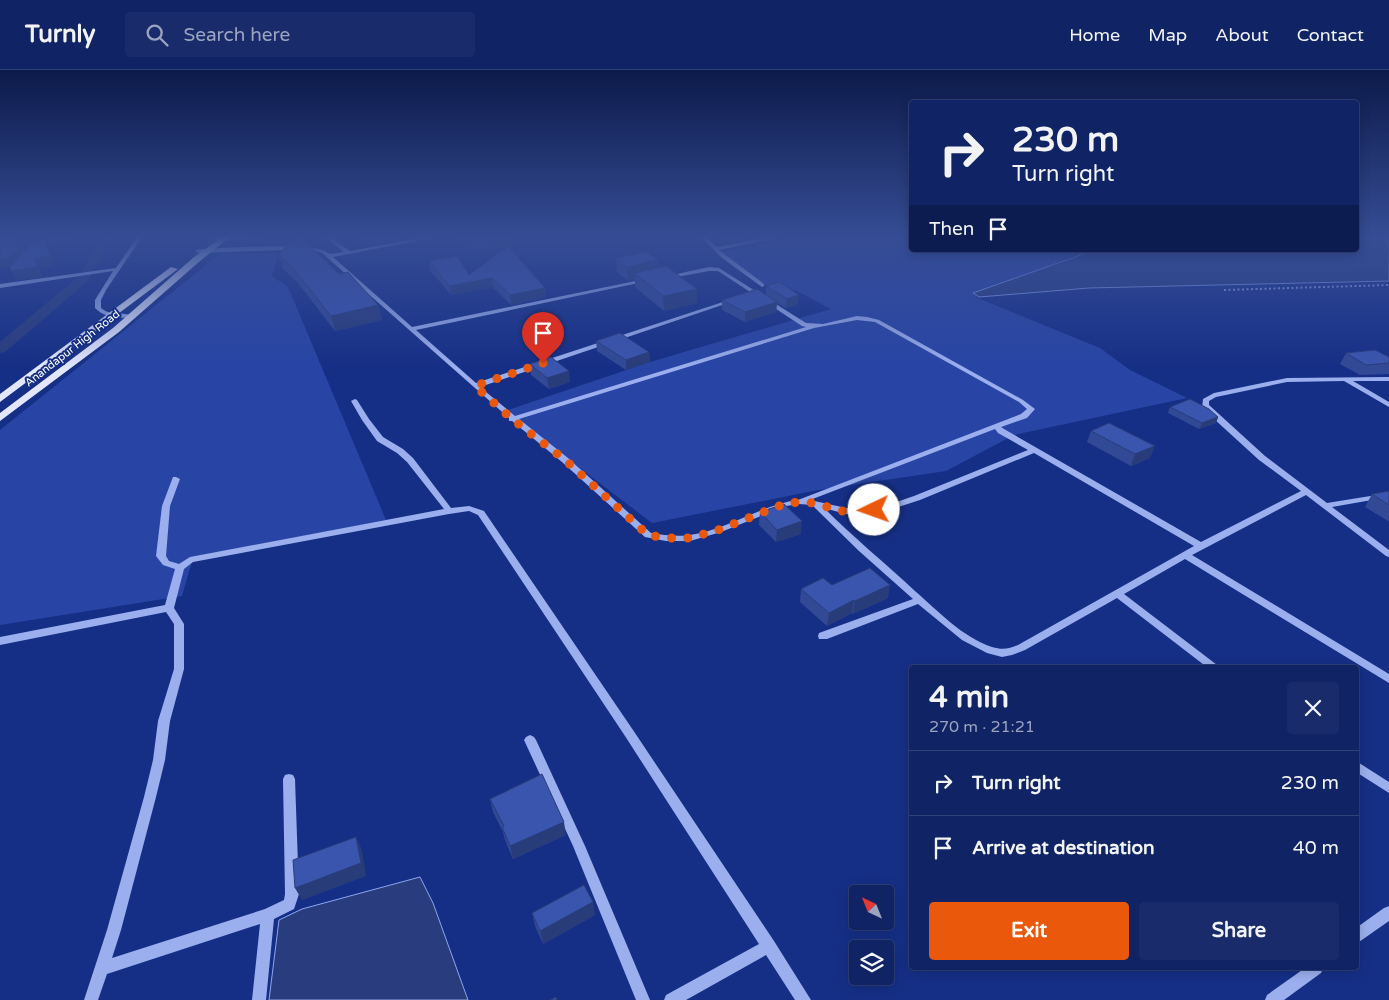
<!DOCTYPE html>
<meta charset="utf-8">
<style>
body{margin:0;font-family:"Varela Round",sans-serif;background:#192b6a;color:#f1f3f6;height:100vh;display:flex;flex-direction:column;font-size:19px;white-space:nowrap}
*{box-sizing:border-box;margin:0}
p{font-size:16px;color:#9ca4bf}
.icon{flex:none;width:28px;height:28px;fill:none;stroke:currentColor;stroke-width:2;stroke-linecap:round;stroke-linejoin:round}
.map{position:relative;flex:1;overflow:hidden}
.details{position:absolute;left:909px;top:595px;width:450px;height:305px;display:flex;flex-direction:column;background:#102364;border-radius:5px;box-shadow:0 2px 12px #0003,0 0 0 1px #304078}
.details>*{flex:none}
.hud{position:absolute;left:909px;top:30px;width:450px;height:152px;border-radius:5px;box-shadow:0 2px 12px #0003,0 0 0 1px #304078;background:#102364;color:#f1f3f6;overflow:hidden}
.needle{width:32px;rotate:317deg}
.controls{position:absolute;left:849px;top:815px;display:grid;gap:10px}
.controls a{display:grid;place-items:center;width:45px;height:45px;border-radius:5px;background:#102364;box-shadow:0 2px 12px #0003,0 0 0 1px #304078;font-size:25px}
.pin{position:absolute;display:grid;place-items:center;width:42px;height:42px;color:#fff;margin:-51px -21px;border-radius:50% 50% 50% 0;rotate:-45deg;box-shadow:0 0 5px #0007}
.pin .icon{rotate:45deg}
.me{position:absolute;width:55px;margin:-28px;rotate:267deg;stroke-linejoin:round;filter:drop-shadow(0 0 4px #0008)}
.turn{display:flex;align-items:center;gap:18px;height:105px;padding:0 20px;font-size:22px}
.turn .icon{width:65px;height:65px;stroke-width:2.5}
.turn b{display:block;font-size:35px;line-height:42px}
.then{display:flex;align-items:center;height:48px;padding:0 20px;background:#0003;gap:10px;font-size:19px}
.round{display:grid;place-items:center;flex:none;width:52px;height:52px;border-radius:5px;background:#192b6a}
.summary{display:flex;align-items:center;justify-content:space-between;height:85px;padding:0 20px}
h1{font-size:30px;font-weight:700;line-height:38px}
.action{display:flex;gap:10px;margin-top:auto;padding:10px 20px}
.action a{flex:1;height:58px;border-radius:5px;background:#ea580c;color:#fff;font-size:20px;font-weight:700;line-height:58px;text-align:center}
.action a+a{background:#192b6a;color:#f1f3f6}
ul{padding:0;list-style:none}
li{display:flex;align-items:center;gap:15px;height:65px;padding:0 20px;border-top:1px solid #304078}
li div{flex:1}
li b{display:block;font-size:19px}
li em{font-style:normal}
header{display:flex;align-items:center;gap:30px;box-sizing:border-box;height:70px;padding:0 25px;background:#102364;border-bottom:1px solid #304078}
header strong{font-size:24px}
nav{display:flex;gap:28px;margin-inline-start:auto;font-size:18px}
.search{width:350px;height:45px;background:#192b6a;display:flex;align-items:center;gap:12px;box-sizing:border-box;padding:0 18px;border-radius:5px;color:#9ca4bf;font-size:19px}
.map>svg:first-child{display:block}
.green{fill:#2845a5}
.water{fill:#293c7d;stroke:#8da6f1}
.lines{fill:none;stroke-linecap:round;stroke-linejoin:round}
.canal{fill:#293c7d;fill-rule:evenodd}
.path{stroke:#9bafee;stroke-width:2;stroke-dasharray:2 2.5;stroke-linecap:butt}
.minor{fill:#9bafee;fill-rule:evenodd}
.major{fill:#e2e7ff;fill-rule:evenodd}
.wall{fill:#324996}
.shaded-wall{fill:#293c7a}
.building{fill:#3a55ae;stroke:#293c7a}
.route{stroke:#ea580c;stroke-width:9;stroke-dasharray:0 16.2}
.labels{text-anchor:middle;stroke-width:4;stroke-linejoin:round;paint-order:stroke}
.far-street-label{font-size:11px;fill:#fff;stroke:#162f86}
</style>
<header>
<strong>Turnly</strong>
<div class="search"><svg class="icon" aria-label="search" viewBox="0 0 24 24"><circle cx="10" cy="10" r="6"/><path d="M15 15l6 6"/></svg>Search here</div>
<nav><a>Home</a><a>Map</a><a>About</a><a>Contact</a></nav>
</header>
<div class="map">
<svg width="1389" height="930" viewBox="0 0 1389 930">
<rect width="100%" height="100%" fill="#162f86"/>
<g class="green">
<path d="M796,167H911V180H1087L975,227L1100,278L1130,300L1187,328L1014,365L946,401L818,420L652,453L505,341L650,292L831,239L795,220L762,215L721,182Z"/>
<path d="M221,183L278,184L272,206L288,217L386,450L193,488L182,526L0,555V360Z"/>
</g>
<g class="water">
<path d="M1356,167H1389V211L1089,218L979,227L973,223L1075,187L1091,180H1356Z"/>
<path d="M420,807L433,833L468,930H269L279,850L302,839Z"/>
</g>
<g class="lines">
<path class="canal" d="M101,167H112L88,211L5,282L0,283V272L79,206Z"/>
<path class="path" d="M1224,220L1389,215"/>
<g class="minor">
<path d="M137,167H142L106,220L101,230V238C112,247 122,241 133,246L132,247C119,249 105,248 95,238V230L113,201L0,218V214L116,198Z"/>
<path d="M292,167L214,170L212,169L219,167Z"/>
<path d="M324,167H330L350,181L425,167H438L333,187L412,257L645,209L648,211L416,260L476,313L729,230L734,231L480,317L515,346L806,257L802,256L718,201H709L666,209L663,207L709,197L719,198L806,253L823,254L857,246L867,247L879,250L1023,330L1035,339L1027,348L1001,357L1004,359L1201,472L1301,421L1259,390L1202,338L1203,329L1214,323L1287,308L1389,307V311H1353L1389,332V337L1344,311L1287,312L1216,327L1209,331V335L1265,386L1327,433L1389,423V427L1332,437L1389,480V487L1386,486L1306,425L1192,485L1389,604V613L1185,489L1124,524L1221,598H1208L1117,528L1025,580L1012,585L1002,587L987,583L962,570L918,534L827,569H819L818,566L819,563L913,529L859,481L812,435L799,434L786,436L721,462L690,471H666L645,467L562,392L512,351H509V348L322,183L316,181L284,180L198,183L195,181L198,179C223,179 314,170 330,184L344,182ZM857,250L875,252L1019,332L1027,339L1021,344L798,430C760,435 728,460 690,465C677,467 663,465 651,463L568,388L519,349L814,258ZM995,359L998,363L1028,380L914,426L885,436L861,439L846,438L810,430ZM1034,383L1194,476L1018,575C1009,579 1002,580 992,577C962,567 938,541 915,521C885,493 853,467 824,438L846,444L861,445L889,440L920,430Z"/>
<path d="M701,167H706L717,177L769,167H781L719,180L764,214V216L762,217L722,188Z"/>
<path d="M355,329L357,330L369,349L383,367L403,379L413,388L451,438L469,436L484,441L633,660L774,871L811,930H795L766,885L686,930H664L666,925L759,874L625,666L478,445L469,441L449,444L193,492L184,499L174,538L184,554V599L170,651L165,690L156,727L121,860L112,888L265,839L284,830L285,824L283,709L285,705L289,704L293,705L295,709L299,824L294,839L274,849L266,930H252L260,854L107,904L98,930H84L107,860L144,727L153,690L158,651L174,599V554L166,542L0,575V567L165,535L175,499L163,495L156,486L162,436L173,407H176L180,409L170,436L166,486L169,491L179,494L190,487L444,439L407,392L397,383L377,371L362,350L351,331Z"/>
<path d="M530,665L534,667L536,670L585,776L650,930H636L573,776L524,670L526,667Z"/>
<path d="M1356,691L1389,712V723L1356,702Z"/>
<path d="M1389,836V851L1356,874V858L1384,838Z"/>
<path d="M1305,898H1323L1321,903L1284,930H1265L1267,925Z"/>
</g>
<g class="major">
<path d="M222,167H230L200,191L119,262L0,351V343L113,258L194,187Z"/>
<path d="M171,197L178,199L0,332V324Z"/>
</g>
</g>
<g class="wall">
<path d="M342,167H418L373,175L368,174L359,167L342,170Z"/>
<path d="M459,167H516L517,175L508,177L546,227L511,235L493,217L451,225L430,200L429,191L469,205L507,177L494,180L467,178Z"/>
<path d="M717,167H757L726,173Z"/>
<path d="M279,185L339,204L378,235L382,250L335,261L298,213L283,199Z"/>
<path d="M616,188L658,190L659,198L697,219V233L664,241L635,217V209L628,211L617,202Z"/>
<path d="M766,216L798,235L786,238L777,233L776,242L745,252L722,240V230L766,225Z"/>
<path d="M596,271L649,282L650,292L626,300L597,281Z"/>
<path d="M1346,283L1389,293V304L1360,305L1340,294Z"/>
<path d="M530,294L570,312L549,319L531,305Z"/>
<path d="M1170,337L1218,347L1216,353L1199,359L1168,343Z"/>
<path d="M1091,361L1150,388L1131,396L1087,372Z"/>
<path d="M1389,421V451H1388L1365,437L1372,424Z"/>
<path d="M760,442L801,464L776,472L759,455Z"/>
<path d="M832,515L888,528L853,544L852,543L827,556L800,532L801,519Z"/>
<path d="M490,729L566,765L513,789L505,770L503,762L493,742Z"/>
<path d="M532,843L595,845L543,874L535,856Z"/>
</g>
<g class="shaded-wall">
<path d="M13,167H15L16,170L18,178L23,173L27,182L13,197L0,199V189L15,175Z"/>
<path d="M50,167H75L77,172L50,176L46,168Z"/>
<path d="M342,167H359L342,170Z"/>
<path d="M372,167H418L373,175Z"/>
<path d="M492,167H516L517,175L494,180Z"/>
<path d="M727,167H757L726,173Z"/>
<path d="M44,170L48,179L54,196L40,198L42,207L16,210L11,201L35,189Z"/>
<path d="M658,190L659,204L635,203V209L628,211L627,197Z"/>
<path d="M492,208L493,217L451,225L449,216Z"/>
<path d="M545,218L546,227L511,235L510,225Z"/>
<path d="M697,219V233L664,241L663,226Z"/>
<path d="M799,225L798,235L786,238L787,229Z"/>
<path d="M777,232L776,242L745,252V242Z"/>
<path d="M378,235L382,250L335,261L331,246Z"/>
<path d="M649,282L650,292L626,300V290Z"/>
<path d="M569,301L570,312L549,319L547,308Z"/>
<path d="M1218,347L1216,353L1199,359L1202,353Z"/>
<path d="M1155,376L1150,388L1131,396L1135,384Z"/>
<path d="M802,451L801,464L776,472L777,460Z"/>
<path d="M890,515L888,528L853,544L855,531Z"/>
<path d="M854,530L852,543L827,556L829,543Z"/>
<path d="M564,752L566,765L513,789L510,776Z"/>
<path d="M356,767L362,780L366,806L302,830L295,818Z"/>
<path d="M593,832L595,845L543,874L540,861Z"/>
</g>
<g class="building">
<path d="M0,167H13L15,175L23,173L8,188L0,189Z"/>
<path d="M303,169L339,204L348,202L378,235L331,246L294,199L279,185L289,172Z"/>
<path d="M44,170L50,186L35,189L38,197L11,201L10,197L34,171Z"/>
<path d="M508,176L545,218L510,225L492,208L449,216L429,191L457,186L469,205Z"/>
<path d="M647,182L658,190L627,197L616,188Z"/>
<path d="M666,196L697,219L663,226L635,203Z"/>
<path d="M779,212L799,225L787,229L766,216Z"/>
<path d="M757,219L777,232L745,242L722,230Z"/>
<path d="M620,263L649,282L626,290L596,271Z"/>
<path d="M1375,280L1389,287V293L1366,295L1346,283Z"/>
<path d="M551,287L569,301L547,308L530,294Z"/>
<path d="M1190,329L1209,339L1218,347L1202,353L1170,337Z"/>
<path d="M1109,353L1155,376L1135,384L1091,361Z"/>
<path d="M1389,421V435L1372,424Z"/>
<path d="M784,434L802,451L777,460L760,442Z"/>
<path d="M870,498L890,515L855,531L854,530L829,543L801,519L823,508L832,515Z"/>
<path d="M542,704L564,752L510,776L502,757L504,756L490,729Z"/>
<path d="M356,767L361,793L295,818L293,790Z"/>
<path d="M584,815L593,832L540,861L532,843Z"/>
<path d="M556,927L557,930H550Z"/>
</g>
<linearGradient id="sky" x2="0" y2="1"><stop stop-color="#0c1a4a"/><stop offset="0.56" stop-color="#364d95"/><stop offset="1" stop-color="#364d95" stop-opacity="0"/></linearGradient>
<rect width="1389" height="298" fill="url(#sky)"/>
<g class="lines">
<path class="route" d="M543,293L475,316L512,349L565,390L648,465L666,468H690L718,460L784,434L799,432L813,433L846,442L874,440"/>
</g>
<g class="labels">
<g class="far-street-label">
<text transform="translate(72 278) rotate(-38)" y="4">Anandapur High Road</text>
</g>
</g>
</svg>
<div class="controls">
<a><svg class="needle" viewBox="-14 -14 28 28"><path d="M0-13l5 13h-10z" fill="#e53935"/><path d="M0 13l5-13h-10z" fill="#9ca4bf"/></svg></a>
<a><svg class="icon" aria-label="layers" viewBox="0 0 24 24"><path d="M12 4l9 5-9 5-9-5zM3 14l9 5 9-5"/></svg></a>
</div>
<div class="pin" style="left:543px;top:293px;background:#d93025"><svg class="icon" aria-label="arrive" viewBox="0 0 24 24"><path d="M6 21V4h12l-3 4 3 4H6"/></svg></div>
<svg class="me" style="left:874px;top:440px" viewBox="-20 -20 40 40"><circle r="19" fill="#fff"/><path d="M0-13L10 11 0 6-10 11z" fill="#ea580c"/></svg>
<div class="hud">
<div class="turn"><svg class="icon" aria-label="right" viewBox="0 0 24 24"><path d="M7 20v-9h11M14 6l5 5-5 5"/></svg><div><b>230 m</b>Turn right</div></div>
<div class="then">Then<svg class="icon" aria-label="arrive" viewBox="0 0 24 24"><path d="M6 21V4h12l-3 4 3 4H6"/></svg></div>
</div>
<section class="details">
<div class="summary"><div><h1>4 min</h1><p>270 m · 21:21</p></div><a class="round"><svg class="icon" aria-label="close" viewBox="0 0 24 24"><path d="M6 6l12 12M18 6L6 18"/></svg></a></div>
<ul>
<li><svg class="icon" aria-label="right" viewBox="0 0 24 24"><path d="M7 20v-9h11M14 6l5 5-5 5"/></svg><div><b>Turn right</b></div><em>230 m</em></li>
<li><svg class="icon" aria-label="arrive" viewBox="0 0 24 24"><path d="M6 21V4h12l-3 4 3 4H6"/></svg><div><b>Arrive at destination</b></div><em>40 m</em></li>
</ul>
<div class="action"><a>Exit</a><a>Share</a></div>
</section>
</div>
